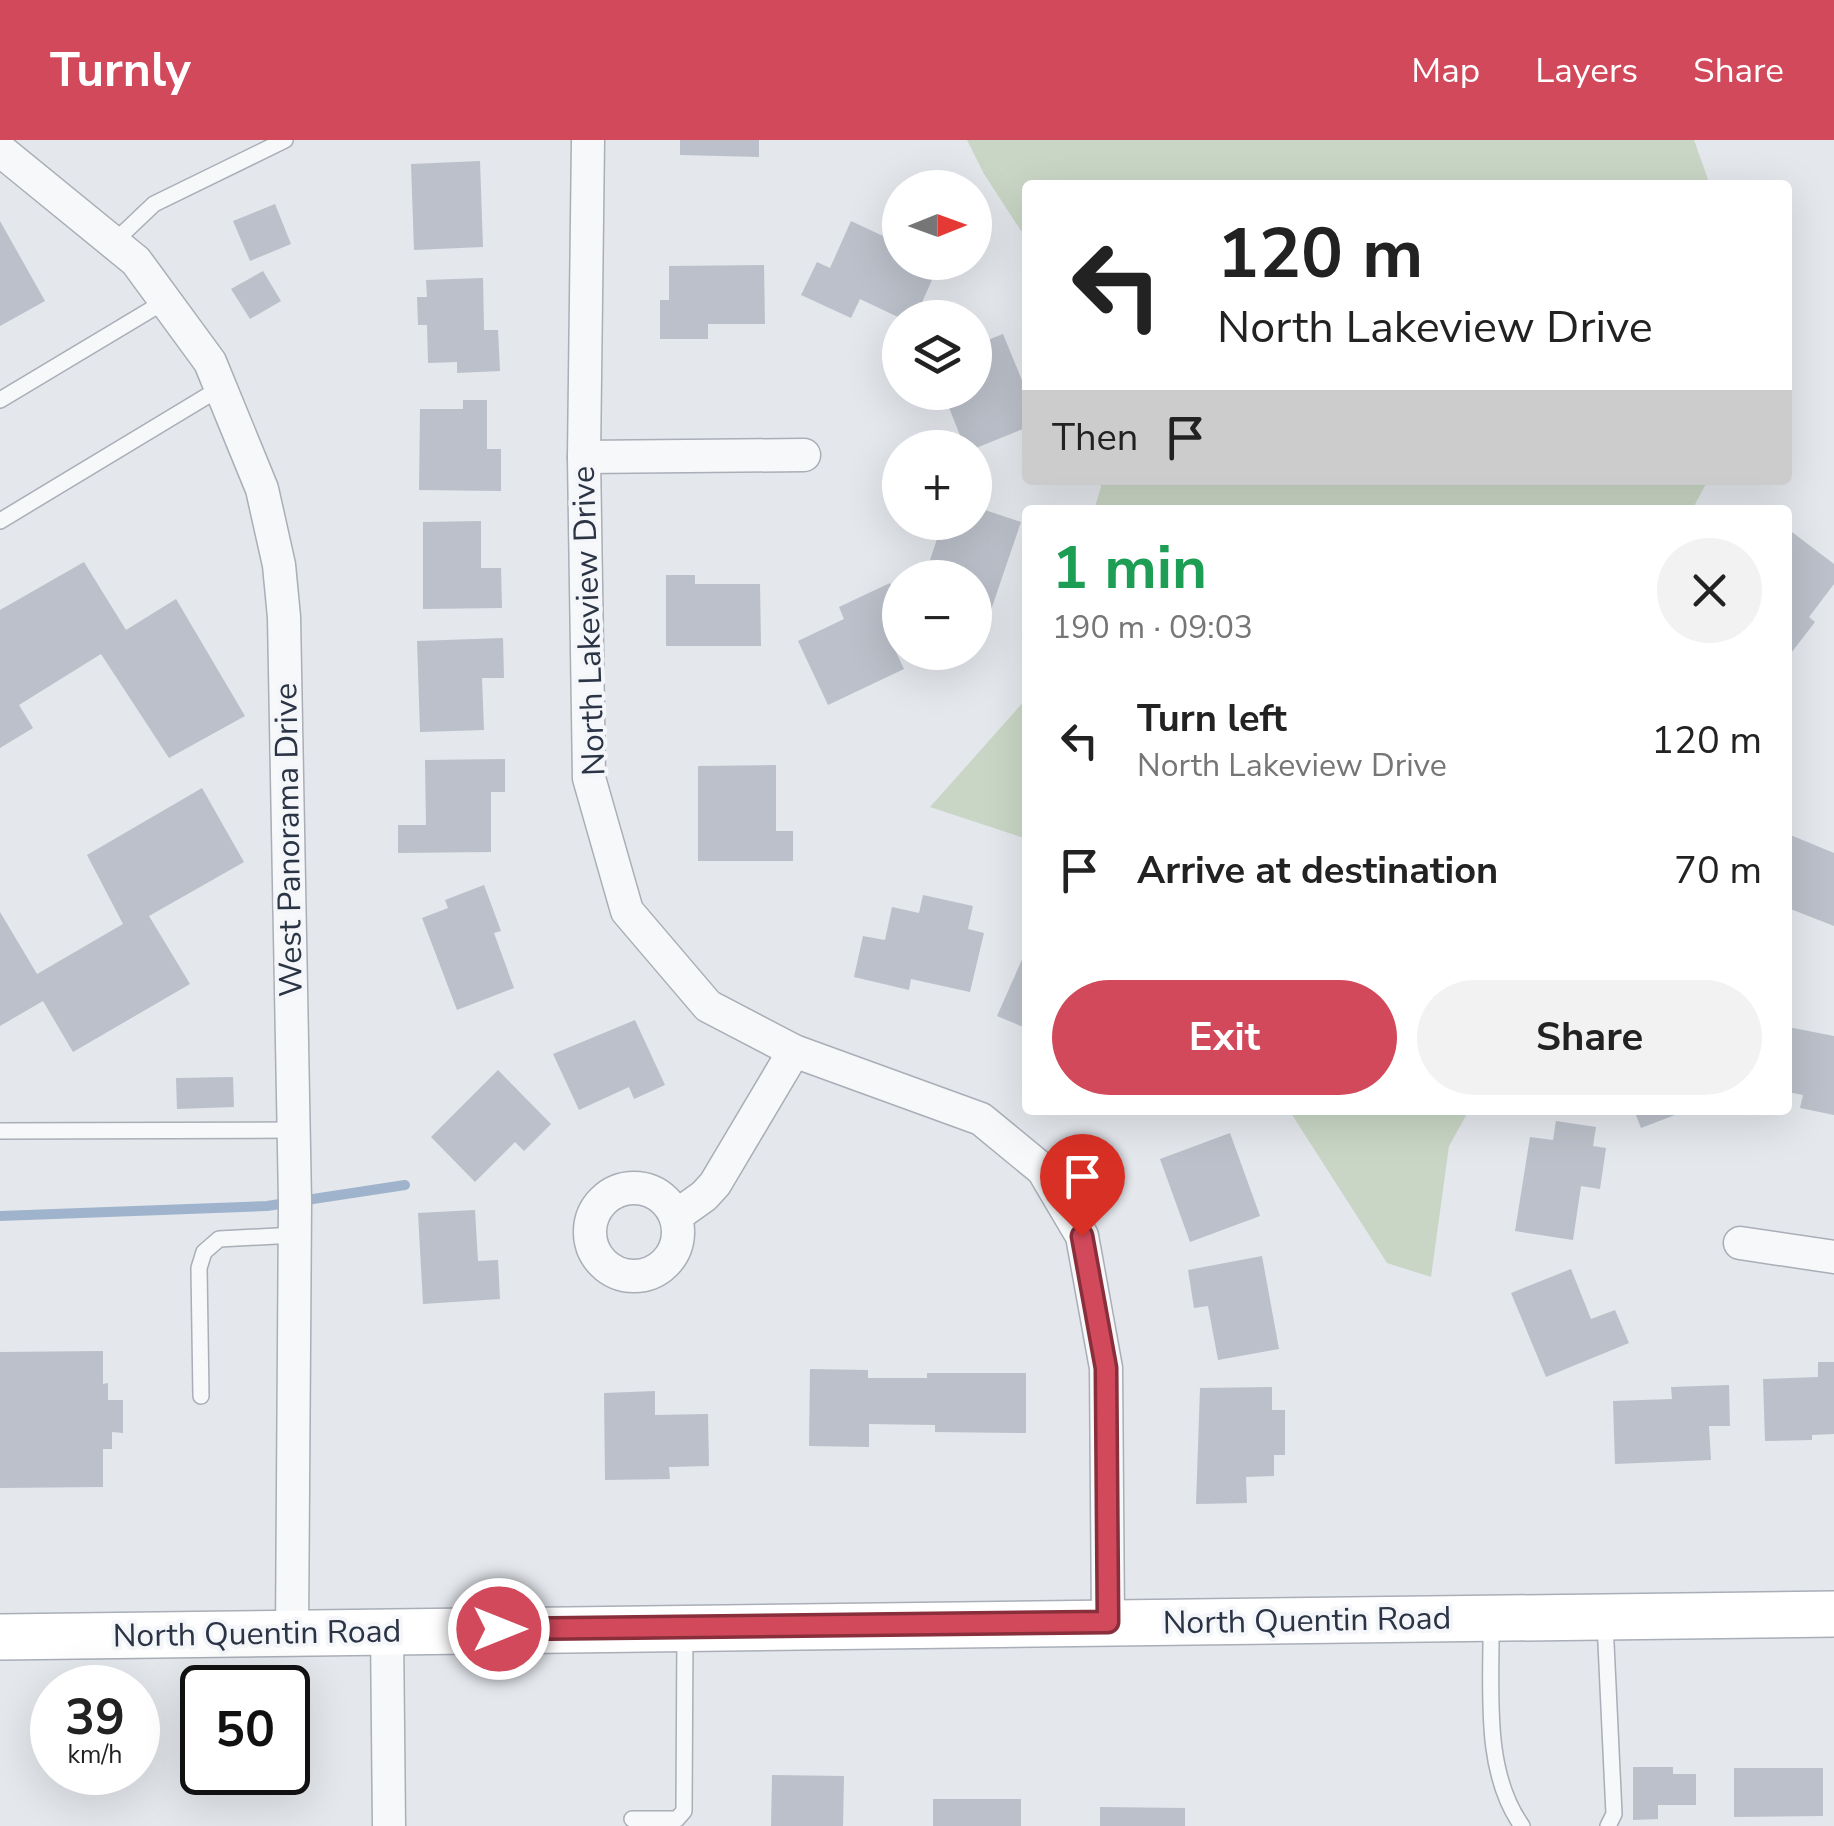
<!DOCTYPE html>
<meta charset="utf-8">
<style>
body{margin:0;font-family:"Nunito Sans",sans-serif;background:#f2f2f2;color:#222;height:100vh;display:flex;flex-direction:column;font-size:38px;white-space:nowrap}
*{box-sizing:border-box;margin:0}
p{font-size:32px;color:#767676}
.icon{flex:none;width:55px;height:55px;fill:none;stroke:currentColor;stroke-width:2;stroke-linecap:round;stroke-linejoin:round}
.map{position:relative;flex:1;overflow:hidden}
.drawer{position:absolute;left:1022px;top:365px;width:770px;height:610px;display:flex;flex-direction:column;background:#fff;border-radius:10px;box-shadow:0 10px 40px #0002}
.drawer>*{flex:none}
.top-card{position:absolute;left:1022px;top:40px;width:770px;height:305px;border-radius:10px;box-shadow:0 10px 40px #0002;background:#fff;color:#222;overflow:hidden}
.needle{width:65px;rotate:89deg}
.controls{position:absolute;left:882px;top:30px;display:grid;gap:20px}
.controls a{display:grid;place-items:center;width:110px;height:110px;border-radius:50%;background:#fff;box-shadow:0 10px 40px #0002;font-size:50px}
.speed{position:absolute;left:30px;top:1525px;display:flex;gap:20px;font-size:50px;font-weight:700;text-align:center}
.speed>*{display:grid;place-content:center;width:130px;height:130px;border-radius:50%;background:#fff;box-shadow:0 10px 40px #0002;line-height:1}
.speed small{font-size:25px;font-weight:400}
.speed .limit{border:5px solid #111;border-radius:15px;background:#fff;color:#111}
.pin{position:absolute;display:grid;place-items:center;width:85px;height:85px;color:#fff;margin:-102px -42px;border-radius:50% 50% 50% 0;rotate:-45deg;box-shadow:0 0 10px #0007}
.pin .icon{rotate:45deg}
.me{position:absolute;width:110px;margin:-55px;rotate:90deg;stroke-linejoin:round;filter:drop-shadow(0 0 8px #0008)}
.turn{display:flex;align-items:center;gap:35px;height:210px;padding:0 30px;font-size:45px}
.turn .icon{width:130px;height:130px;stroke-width:2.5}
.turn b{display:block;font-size:70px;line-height:85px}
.then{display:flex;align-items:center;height:95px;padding:0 30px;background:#0003;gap:20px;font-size:38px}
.round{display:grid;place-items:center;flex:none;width:105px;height:105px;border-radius:52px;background:#f2f2f2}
.overview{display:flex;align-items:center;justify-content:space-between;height:170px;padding:0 30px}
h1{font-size:60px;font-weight:700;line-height:75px;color:#1e9e55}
.button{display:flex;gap:20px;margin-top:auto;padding:20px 30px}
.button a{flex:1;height:115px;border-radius:60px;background:#d1495b;color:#fff;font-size:40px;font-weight:700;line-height:115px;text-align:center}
.button a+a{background:#f2f2f2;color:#222}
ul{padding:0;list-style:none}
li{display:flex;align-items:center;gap:30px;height:130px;padding:0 30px}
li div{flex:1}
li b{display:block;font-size:38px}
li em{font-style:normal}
header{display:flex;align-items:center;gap:60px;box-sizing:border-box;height:140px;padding:0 50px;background:#d1495b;color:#fff}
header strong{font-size:48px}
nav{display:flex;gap:55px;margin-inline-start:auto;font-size:35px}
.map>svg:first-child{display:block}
.green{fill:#c9d6c5}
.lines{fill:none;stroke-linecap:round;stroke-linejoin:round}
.stream{stroke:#9fb4cc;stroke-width:10}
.building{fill:#bbc0ca}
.lane-casing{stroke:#a9aeb7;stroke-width:18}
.street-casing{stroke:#a9aeb7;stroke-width:35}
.secondary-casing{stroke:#a9aeb7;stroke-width:48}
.lane{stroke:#f7f8fa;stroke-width:15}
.street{stroke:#f7f8fa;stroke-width:32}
.secondary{stroke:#fff;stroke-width:45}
.route-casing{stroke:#882f3b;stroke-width:25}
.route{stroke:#d1495b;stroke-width:18}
.labels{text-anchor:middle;stroke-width:8;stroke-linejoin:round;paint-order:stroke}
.street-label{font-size:32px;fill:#2b3445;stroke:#f4f6f9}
</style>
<header>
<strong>Turnly</strong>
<nav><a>Map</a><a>Layers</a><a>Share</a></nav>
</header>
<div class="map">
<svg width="1834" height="1686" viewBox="0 0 1834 1686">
<rect width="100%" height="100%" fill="#e4e7ec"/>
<g class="green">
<path d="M967,0H1694L1710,45H1028L1027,100L984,34Z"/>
<path d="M1100,340H1708L1692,370H1094L1101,347Z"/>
<path d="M1027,558V699L930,667Z"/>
<path d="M1289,970H1469L1449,1006L1431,1137L1387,1123Z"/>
</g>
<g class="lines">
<path class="stream" d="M0,1076L267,1066L405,1045"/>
</g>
<g class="building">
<path d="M680,0H759V17L680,15Z"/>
<path d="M480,21L483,107L414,110L411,24Z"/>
<path d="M275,64L291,104L250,121L233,81Z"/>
<path d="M0,81L45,161L0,186Z"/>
<path d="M851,81L900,104V122H940L915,178H900L860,159L851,178L801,155L817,122L830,128Z"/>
<path d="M764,125L765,184H708V199H660V160H669V126Z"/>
<path d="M263,131L281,161L250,179L231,149Z"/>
<path d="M483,138L484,190H498L500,231L457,233V222L428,223L427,185H418L417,157H427L426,140Z"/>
<path d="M1003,194L1028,255V287L976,308H965L946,260L939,262L935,252H975V205Z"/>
<path d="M463,260H487V309H501V351L419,350L420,269H463Z"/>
<path d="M975,347L991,352L985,370L1021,382L991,470L975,465V438H924L940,390L932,387L933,382H975Z"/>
<path d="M481,381V428H501L502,468L423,469V382Z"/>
<path d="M1788,389L1834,424V444L1809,477L1815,482L1788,517Z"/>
<path d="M84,422L126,490L176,459L245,576L169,618L101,514L19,565L33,588L0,608V470Z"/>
<path d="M666,435H695V444H760L761,506H666Z"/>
<path d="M890,443L900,464V487L887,493L904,529L828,565L798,501L844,479L839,467Z"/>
<path d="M503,498L504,538H482L484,590L420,592L417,501Z"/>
<path d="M505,619V652H491V712L398,713V685H426L425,620Z"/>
<path d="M776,625V691H793V721H698V626Z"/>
<path d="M202,648L244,722L149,776L190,844L73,912L43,861L0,886V772L37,834L123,784L87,715Z"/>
<path d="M1788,694L1834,713V786L1788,768Z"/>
<path d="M484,745L501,791L494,793L514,848L457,870L422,778L448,768L445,760Z"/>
<path d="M923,755L973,766L968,789L984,793L970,852L911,839L909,850L854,837L863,796L885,800L892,767L919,773Z"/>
<path d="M1028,806V889L997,876Z"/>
<path d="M635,880L665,945L634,959L629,947L579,970L553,914Z"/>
<path d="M1788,887L1834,896V975L1800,968L1803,955L1788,952Z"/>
<path d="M498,930L551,984L524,1011L515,1002L475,1042L431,997Z"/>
<path d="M233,937L234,967L177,969L176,938Z"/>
<path d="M1634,970H1688L1641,988Z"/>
<path d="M1556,981L1596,987L1593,1006L1606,1008L1600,1049L1581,1046L1573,1100L1515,1091L1530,997L1553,1000Z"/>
<path d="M1230,993L1260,1076L1190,1102L1160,1019Z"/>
<path d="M475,1070L478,1121L498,1120L500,1159L423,1164L418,1073Z"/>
<path d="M1262,1116L1279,1209L1218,1220L1208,1166L1194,1168L1188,1130Z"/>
<path d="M1571,1129L1591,1179L1615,1170L1629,1203L1546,1237L1511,1153Z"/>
<path d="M103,1211V1244L108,1243V1260H123V1293L112,1292V1309H103V1347L0,1348V1212Z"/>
<path d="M1818,1222H1834V1294L1812,1295V1300L1765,1301L1763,1239L1818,1237Z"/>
<path d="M810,1229L868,1230V1238H927V1233H1026V1293L935,1292V1285L869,1284V1307L809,1306Z"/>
<path d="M1729,1245L1730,1286H1709L1711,1320L1615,1324L1613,1261L1672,1259L1671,1247Z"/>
<path d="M1272,1247V1270H1285V1315H1274V1336L1246,1337L1247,1363L1196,1364L1200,1248Z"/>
<path d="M655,1251V1275L708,1274L709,1326L669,1327L670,1339L605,1340L604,1253Z"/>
<path d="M1633,1627H1673V1634H1696V1665H1658V1679L1633,1680Z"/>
<path d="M1734,1628H1823V1676L1734,1677Z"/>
<path d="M772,1635L844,1636L843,1686H771Z"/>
<rect x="933" y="1659" width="88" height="27"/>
<path d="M1100,1667L1185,1668V1686H1100Z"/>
</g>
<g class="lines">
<g class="lane-casing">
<g id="lane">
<path d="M114,102L154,64L285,0"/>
<path d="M0,260L167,160"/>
<path d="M0,381L222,247"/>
<path d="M0,991L293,990"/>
<path d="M201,1256L199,1128L204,1112L219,1099L295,1095"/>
<path d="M1491,1482C1492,1548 1482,1630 1522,1686"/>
<path d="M1605,1482L1614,1674L1608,1686"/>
<path d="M632,1679H677L684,1671L685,1490"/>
</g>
</g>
<g class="street-casing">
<g id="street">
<path d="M588,0L584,317L589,638L627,771L708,866L794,911L981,979L1043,1030L1082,1096L1106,1228L1108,1482"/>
<path d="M0,10L136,121L210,222L262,349L279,425L284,477L295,1062L292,1492"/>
<path d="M584,317L804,315"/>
<circle cx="634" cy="1092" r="44"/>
<path d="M676,1076L704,1056L715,1044L794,911"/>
<path d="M1740,1103L1834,1117"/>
<path d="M387,1491L389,1686"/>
</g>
</g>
<g class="secondary-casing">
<path id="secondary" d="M0,1497L1834,1474"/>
</g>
<use href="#lane" class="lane"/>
<use href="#street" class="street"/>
<use href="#secondary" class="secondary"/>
</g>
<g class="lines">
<g class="route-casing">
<path id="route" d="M499,1489L1108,1482L1106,1228L1082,1096"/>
</g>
<use href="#route" class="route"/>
</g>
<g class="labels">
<g class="street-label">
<text transform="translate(588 481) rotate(-92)" y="11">North Lakeview Drive</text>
<text transform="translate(288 700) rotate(-91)" y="11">West Panorama Drive</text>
<text transform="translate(1307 1480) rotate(-1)" y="11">North Quentin Road</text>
<text transform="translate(257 1493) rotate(-1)" y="11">North Quentin Road</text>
</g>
</g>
</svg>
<div class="controls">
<a><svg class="needle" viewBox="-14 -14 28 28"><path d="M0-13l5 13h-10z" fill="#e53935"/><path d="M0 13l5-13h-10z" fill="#767676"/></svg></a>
<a><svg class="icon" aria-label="layers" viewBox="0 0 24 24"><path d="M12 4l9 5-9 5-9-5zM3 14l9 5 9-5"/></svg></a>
<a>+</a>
<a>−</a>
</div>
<div class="speed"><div>39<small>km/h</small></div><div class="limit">50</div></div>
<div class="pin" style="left:1082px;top:1096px;background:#d93025"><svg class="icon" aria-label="arrive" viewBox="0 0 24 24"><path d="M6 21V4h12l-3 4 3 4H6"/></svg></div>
<svg class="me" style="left:499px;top:1489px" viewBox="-20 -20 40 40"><circle r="17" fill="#d1495b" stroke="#fff" stroke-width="3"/><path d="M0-11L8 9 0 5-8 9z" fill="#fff"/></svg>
<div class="top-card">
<div class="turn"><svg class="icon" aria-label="left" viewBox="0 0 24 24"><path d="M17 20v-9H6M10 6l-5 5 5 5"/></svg><div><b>120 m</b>North Lakeview Drive</div></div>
<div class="then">Then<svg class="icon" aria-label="arrive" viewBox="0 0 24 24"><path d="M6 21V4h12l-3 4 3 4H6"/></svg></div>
</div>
<section class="drawer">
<div class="overview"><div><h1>1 min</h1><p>190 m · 09:03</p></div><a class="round"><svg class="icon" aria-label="close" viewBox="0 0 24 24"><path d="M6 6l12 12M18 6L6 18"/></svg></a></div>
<ul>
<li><svg class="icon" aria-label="left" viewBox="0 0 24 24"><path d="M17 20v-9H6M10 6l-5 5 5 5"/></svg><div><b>Turn left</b><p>North Lakeview Drive</p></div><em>120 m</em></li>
<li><svg class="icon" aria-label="arrive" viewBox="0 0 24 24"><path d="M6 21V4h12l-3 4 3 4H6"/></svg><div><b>Arrive at destination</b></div><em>70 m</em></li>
</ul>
<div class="button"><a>Exit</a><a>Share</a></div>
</section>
</div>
